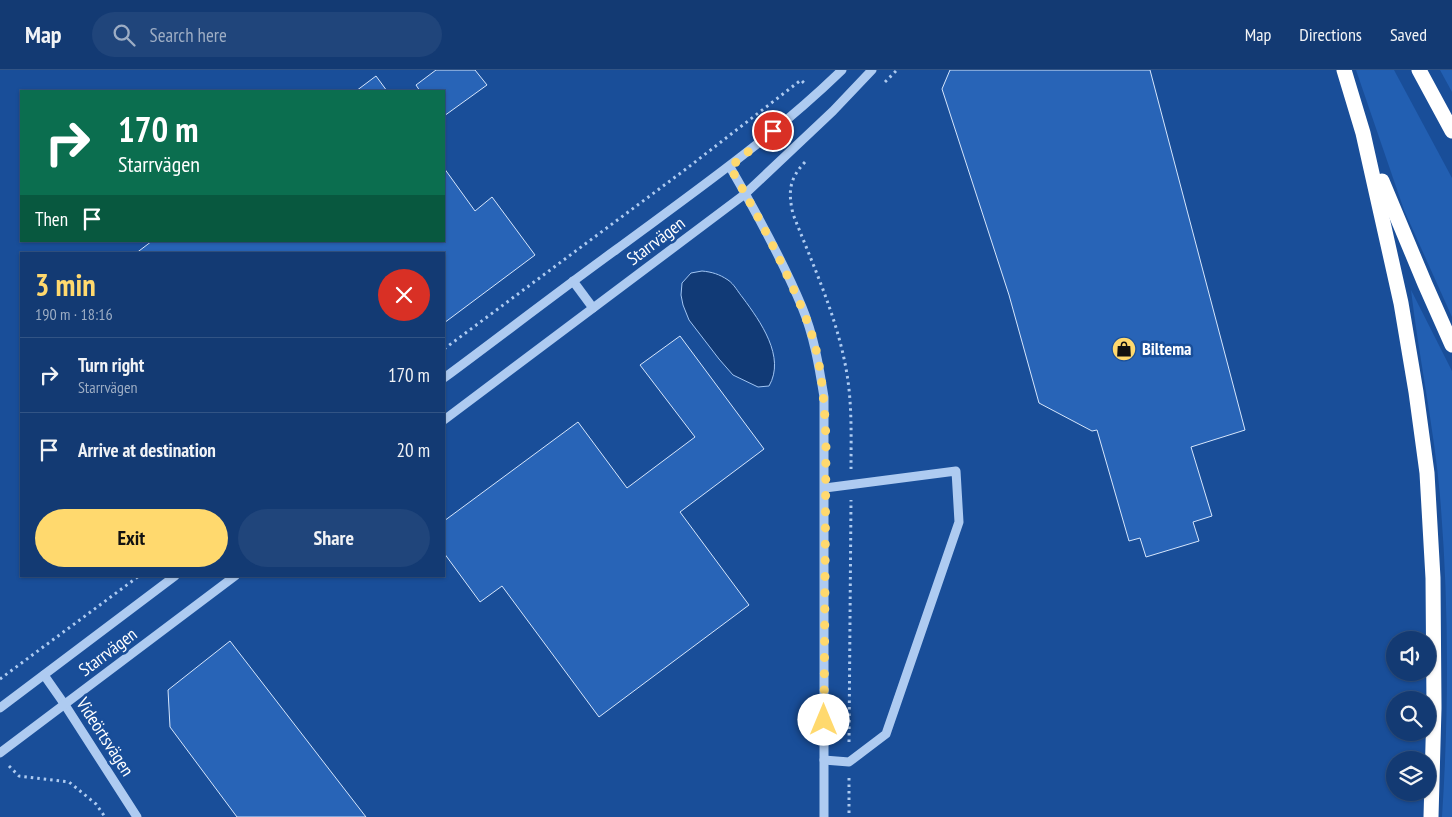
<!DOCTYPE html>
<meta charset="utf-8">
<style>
body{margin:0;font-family:"PT Sans Narrow",sans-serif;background:#20457b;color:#f1f3f6;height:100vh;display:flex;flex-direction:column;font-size:19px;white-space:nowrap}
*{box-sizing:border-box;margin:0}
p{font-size:16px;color:#9dadc4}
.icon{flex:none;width:28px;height:28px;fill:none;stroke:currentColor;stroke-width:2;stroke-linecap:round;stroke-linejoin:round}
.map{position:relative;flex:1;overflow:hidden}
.panel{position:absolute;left:20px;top:182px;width:425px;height:325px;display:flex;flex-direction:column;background:#133a73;border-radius:0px;box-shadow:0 1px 4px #0004,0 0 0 1px #325485}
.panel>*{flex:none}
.guide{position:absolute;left:20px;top:20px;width:425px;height:152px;border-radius:0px;box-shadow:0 1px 4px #0004,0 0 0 1px #325485;background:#0b6e4f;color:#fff;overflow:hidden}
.buttons{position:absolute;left:1386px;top:561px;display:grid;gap:10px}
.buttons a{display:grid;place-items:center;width:50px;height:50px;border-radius:50%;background:#133a73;box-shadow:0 1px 4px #0004,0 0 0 1px #325485;font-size:25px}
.pin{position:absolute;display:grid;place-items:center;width:42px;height:42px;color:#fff;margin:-21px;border:2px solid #fff;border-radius:50%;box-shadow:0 1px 5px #0007}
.me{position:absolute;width:55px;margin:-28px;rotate:0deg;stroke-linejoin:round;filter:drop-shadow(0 0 4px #0008)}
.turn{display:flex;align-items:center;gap:18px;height:105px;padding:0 15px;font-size:22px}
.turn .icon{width:65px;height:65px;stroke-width:2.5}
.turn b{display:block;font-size:35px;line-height:42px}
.then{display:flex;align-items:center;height:48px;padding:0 15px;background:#0003;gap:10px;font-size:19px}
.round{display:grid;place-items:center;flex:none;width:52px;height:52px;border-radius:26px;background:#20457b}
.headline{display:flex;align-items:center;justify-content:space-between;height:85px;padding:0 15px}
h1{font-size:30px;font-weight:700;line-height:38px;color:#ffd96e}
.button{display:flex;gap:10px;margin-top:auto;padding:10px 15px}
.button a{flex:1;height:58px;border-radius:30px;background:#ffd96e;color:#111;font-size:20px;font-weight:700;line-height:58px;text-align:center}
.button a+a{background:#20457b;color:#f1f3f6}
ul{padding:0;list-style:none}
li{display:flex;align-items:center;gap:15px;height:75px;padding:0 15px;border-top:1px solid #325485}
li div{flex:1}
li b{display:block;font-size:19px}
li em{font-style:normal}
header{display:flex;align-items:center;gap:30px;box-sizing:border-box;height:70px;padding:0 25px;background:#133a73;border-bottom:1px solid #325485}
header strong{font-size:24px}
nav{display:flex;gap:28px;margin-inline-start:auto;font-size:18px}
.search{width:350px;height:45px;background:#20457b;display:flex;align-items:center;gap:12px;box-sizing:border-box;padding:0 18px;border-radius:28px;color:#9dadc4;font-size:19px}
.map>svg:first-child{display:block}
.green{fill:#225fb2}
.water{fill:#113a76;stroke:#a1c5f3}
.building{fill:#2864b7;stroke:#d6e6fc}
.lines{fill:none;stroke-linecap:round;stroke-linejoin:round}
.path{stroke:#aecbf1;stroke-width:3;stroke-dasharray:2.5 4;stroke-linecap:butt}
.minor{stroke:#aecbf1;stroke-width:9}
.highway{stroke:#fff;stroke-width:15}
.route{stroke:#ffd96e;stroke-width:9;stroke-dasharray:0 16.2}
.labels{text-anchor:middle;stroke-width:5;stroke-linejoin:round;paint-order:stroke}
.street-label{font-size:18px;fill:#fff;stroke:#194e99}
.poi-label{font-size:18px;font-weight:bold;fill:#fff;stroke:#194e99;text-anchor:start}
</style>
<header>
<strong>Map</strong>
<div class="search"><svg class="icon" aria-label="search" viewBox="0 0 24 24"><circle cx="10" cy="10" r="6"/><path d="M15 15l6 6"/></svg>Search here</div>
<nav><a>Map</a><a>Directions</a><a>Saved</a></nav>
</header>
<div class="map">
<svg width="1452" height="747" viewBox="0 0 1452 747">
<rect width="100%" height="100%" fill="#194e99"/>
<g class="green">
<path d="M1356,0H1394L1452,108V247L1404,140Z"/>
<path d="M1440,0H1452V22Z"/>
<path d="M1411,220L1452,301V747H1442C1449,639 1449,534 1440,426C1434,357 1419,289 1411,220Z"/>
</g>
<path class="water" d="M702,201C712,202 719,204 728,210C734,214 738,222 743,228C760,251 786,287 769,316L758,317L733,305L719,289L689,250L683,235L681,225L682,213L691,203Z"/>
<g class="building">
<path d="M436,0H475L487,15L444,46V21H420L416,15Z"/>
<path d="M950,0H1150L1245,360L1191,377L1212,446L1193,452L1199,471L1146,487L1140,468L1129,471L1097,360L1092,361L1039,333L1009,225L942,19Z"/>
<path d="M376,6L387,21H356Z"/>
<path d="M444,98L475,141L492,127L535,185L444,253V184H135L152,171H444Z"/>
<path d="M680,266L764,379L680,442L749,535L599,647L502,516L480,532L444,483V451L578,352L627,418L695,367L640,295Z"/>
<path d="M230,571L366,747H237L170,657L168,620Z"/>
</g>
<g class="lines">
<g class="path">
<path d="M885,12L897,0"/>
<path d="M805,92C789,109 788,122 793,144C814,198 840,253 848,311C852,340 851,370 851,399"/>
<path d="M444,279L686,99L801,10L805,14"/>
<path d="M0,609L139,506"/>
<path d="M849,672L851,430"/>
<path d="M9,696L19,706L69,712L96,734L105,747"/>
<path d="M849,708V747"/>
</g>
<g class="minor">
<path d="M730,97C756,142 782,189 802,237C814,266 819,296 824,327V747"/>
<path d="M573,211L593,238"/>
<path d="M444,308C502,265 559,221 617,179C694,122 773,67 842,0"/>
<path d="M444,350L745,124L833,41L872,0"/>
<path d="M44,605L65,635L137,747"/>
<path d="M0,638L175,506"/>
<path d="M0,683L235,506"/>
<path d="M824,690L849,692L886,664L959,452L956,401L825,418"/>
</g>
<g class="highway">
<path d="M1344,0L1363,63L1401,233L1416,322L1427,403L1433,508L1434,638L1431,747"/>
<path d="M1419,0L1452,61"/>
<path d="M1382,111L1425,214L1452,275"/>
</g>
</g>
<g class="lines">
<path class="route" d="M773,61L730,97C750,132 770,168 787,205C799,231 811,256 817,284C823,313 825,342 826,372L824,650"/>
</g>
<defs>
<g id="shop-disc" transform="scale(1.25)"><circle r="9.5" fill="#ffd96e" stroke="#194e99"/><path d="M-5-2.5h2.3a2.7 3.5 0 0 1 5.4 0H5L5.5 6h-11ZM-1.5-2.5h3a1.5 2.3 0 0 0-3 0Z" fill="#111"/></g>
</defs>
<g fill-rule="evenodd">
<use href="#shop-disc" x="1124" y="279"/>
</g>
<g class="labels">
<g class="street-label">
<text transform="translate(656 171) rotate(-37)" y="6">Starrvägen</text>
<text transform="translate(108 582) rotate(-37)" y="6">Starrvägen</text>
<text transform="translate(105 667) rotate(57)" y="6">Videörtsvägen</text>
</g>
<g class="poi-label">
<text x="1142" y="285">Biltema</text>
</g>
</g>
</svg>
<div class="buttons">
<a><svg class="icon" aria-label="sound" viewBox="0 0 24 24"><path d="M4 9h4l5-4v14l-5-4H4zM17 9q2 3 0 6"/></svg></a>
<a><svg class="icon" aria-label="search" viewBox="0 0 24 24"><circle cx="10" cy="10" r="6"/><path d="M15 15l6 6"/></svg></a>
<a><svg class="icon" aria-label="layers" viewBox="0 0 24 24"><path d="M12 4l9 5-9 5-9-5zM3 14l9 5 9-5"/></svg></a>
</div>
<div class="pin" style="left:773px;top:61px;background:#d93025"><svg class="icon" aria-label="arrive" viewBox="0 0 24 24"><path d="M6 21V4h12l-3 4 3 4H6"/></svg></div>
<svg class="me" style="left:824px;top:650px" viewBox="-20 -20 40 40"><circle r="19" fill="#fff"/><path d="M0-13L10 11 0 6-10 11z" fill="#ffd96e"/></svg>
<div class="guide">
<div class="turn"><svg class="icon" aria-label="right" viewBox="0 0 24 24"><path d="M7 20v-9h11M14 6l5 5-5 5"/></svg><div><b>170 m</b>Starrvägen</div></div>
<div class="then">Then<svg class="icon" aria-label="arrive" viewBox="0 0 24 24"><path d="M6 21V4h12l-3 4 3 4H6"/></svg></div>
</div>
<section class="panel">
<div class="headline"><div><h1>3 min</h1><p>190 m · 18:16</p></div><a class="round" style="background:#d93025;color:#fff"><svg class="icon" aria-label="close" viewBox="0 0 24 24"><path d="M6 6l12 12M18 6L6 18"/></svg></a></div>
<ul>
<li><svg class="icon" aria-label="right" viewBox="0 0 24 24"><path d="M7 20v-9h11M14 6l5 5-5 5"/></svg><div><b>Turn right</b><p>Starrvägen</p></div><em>170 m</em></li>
<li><svg class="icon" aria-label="arrive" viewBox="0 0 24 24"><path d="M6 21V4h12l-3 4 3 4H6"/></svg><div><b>Arrive at destination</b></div><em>20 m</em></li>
</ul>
<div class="button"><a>Exit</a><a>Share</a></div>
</section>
</div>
